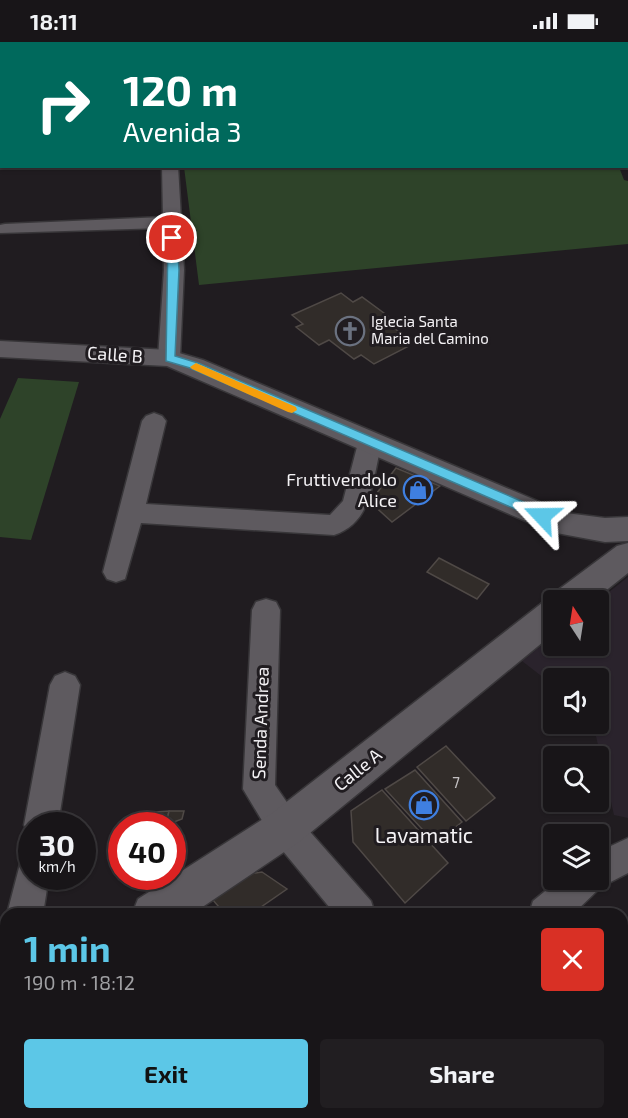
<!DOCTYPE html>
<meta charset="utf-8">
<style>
body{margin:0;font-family:"Exo 2",sans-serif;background:#211e21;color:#f1f3f6;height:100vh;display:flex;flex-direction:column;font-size:22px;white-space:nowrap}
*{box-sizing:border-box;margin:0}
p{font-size:20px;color:#9f9fa2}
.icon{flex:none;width:33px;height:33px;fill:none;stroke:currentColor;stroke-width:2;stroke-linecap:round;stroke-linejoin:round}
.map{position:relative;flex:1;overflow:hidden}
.sheet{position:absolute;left:0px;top:866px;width:628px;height:212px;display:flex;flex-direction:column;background:#181518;border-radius:18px 18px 0 0;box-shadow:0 2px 4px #0004,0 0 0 2px #363437}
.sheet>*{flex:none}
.top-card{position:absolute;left:0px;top:0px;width:628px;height:126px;box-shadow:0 2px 4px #0004,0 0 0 2px #363437;background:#00695c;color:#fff;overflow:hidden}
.needle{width:39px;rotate:348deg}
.tools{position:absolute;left:543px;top:548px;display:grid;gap:12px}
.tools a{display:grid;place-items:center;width:66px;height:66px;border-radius:6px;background:#181518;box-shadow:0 2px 4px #0004,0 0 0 2px #363437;font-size:30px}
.speed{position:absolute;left:18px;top:770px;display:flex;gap:12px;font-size:30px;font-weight:700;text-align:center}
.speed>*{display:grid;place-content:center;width:78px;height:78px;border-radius:50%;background:#181518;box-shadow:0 2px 4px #0004,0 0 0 2px #363437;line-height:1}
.speed small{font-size:15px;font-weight:400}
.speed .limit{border:9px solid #d22;background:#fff;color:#111}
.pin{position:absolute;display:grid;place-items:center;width:51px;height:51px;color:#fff;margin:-26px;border:3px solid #fff;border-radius:50%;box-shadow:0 2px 6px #0007}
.me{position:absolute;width:66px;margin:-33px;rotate:293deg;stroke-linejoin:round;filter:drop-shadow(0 0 4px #0008)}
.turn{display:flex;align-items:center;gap:21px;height:126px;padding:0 24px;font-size:27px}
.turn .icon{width:78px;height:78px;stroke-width:2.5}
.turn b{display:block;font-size:42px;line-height:51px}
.round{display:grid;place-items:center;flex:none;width:63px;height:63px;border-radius:6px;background:#211e21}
.summary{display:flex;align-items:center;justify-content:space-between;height:102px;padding:0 24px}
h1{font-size:36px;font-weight:700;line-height:45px;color:#5cc7e7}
.button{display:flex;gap:12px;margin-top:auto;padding:12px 24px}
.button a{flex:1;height:69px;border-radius:6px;background:#5cc7e7;color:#111;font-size:24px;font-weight:700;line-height:69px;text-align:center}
.button a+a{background:#211e21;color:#f1f3f6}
.status{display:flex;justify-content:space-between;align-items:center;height:42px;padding:0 30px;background:#181518;direction:ltr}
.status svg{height:16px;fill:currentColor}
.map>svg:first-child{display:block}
.built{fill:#2a232c}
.green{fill:#2e4329}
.building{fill:#312c29;stroke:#4f4946;stroke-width:1.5}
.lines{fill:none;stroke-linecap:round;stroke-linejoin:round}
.minor-casing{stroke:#383639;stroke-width:3}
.tertiary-casing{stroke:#383639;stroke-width:3}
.minor{fill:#5e5a5f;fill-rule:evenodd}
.tertiary{fill:#5e5a5f;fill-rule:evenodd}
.route{fill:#5cc7e7;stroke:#3c8196;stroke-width:1.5}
.slow{fill:#f59e0b}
.labels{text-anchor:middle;stroke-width:6;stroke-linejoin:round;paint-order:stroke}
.far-poi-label{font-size:15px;fill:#f4f2f5;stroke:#201c20;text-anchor:start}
.number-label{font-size:15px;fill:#c3c0c2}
.street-label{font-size:18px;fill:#f4f2f5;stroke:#201c20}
.poi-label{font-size:18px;fill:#f4f2f5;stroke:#201c20;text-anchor:end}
.near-poi-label{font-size:21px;fill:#f4f2f5;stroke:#201c20}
</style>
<div class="status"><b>18:11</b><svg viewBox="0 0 49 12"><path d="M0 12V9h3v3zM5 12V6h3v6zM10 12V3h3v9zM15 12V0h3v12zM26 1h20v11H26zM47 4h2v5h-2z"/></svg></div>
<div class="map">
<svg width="628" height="1076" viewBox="0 0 628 1076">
<rect width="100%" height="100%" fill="#201c20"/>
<path class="built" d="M628,535V776L614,773L593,681H598V636H554L553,643L522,619L553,594L554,603H598L599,558Z"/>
<g class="green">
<path d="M184,125H619L624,138L628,139V202L199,243Z"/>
<path d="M18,336L79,340L31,498L0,495V377Z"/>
</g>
<g class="building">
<path d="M561,0H628V14L627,2Z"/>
<path d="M341,251L353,260L362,255L388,274L381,277L405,294L399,297L409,304L374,322L361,313L354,317L329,298L319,303L296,285L303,282L292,273Z"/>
<path d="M396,426L440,444L392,480L370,460Z"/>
<path d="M439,516L489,542L477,557L427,530Z"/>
<path d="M446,704L495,756L466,779L417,725Z"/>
<path d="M415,728L462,780L435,801L385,747Z"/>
<path d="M382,748L448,821L405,861L353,800L351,769Z"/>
<path d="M169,769L166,783H152L155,770Z"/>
<path d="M169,769H184L182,777L166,783Z"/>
<path d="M262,830L287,847L251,872H225L212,857L248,832Z"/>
</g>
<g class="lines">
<g class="minor-casing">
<g id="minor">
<rect x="158" y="0" width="14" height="2"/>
<rect x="538" y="0" width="14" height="2"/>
<path d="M162,124H178L184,228L180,316L177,321H161L158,316L164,228L163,186L0,191V183L5,182L163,175Z"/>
<path d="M154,371L162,374L166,379L146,462L330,473L343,459L358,401L362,395L370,393L378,395L382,401C372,435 374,480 334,493L141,481L125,537L116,540L107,537L103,530L142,379L146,374Z"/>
<path d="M266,557L276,560L280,568L275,743L297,775L371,859L375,872H335L273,797L243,747L252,568L256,560Z"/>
<path d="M65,630L75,634L80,643L58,783H32V795L24,783L50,643L55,634Z"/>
<path d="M628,796V831L601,845L573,872H529L533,859L560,837H598V810Z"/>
<path d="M32,817V834H49L43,872H7L20,822Z"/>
<path d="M326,1071H370L368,1076H324Z"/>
</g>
</g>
<g class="tertiary-casing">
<g id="tertiary">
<path d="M0,299L169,308L203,318L566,471L605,476L628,475V499L605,500L551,490L167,324L0,315Z"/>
<path d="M628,501V531L594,558H554V591L299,800L192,872H132L138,857L271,772L542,561L554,557L558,548L617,504Z"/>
<path d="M6,911V957L0,959V913Z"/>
</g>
</g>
<use href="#minor" class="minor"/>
<use href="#tertiary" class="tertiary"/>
</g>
<path class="route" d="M172,193L177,196L179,228L175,314L198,321L547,470V477H538L190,326L166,319L168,196Z"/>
<path class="slow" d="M196,321L296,365L297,368L292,371L288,370L192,327L190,325Z"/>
<defs>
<g id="church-ring" transform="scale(1.5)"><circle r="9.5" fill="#201c20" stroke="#6b7280" stroke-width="1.5"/><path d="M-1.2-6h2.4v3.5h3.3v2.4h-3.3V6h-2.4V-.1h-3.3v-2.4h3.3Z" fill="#6b7280"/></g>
<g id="shop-ring" transform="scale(1.5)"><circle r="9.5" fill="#201c20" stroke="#3f7fe0" stroke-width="1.5"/><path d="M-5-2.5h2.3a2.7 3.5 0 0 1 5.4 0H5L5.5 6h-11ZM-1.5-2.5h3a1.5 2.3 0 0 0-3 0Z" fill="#3f7fe0"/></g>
</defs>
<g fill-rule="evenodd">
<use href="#church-ring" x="350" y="289"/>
<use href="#shop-ring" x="418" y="448"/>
<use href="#shop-ring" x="424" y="763"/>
</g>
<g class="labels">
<g class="far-poi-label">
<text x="371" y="285">Iglecia Santa<tspan x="371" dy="17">Maria del Camino</tspan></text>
</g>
<g class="number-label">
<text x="456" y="746">7</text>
</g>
<g class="street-label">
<text transform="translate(115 313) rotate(4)" y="6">Calle B</text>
<text transform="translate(261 681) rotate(-88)" y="6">Senda Andrea</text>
<text transform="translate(358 728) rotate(-39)" y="6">Calle A</text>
</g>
<g class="poi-label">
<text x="397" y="444">Fruttivendolo<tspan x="397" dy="21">Alice</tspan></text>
</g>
<g class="near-poi-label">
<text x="424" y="801">Lavamatic</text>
</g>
</g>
</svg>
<div class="tools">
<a><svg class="needle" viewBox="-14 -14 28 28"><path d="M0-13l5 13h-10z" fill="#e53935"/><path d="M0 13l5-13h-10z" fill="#9f9fa2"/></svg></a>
<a><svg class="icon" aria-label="sound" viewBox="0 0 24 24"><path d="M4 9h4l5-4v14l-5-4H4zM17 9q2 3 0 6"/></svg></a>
<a><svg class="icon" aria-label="search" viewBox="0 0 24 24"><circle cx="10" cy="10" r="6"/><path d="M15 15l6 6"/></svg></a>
<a><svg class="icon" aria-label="layers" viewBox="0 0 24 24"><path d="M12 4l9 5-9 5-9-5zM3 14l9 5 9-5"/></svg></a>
</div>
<div class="speed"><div>30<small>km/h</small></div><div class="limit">40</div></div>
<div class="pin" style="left:172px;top:196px;background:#d93025"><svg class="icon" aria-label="arrive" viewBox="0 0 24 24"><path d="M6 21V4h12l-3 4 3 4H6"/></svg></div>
<svg class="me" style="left:542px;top:474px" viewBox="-20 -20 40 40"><path d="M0-17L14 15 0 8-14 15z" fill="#5cc7e7" stroke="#fff" stroke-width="4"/></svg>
<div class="top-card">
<div class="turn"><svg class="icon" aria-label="right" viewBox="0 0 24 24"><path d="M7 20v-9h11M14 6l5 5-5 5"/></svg><div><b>120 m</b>Avenida 3</div></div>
</div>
<section class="sheet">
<div class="summary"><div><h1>1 min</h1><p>190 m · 18:12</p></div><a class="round" style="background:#d93025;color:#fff"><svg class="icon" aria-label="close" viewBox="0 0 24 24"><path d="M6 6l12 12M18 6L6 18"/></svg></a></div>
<div class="button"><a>Exit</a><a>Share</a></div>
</section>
</div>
